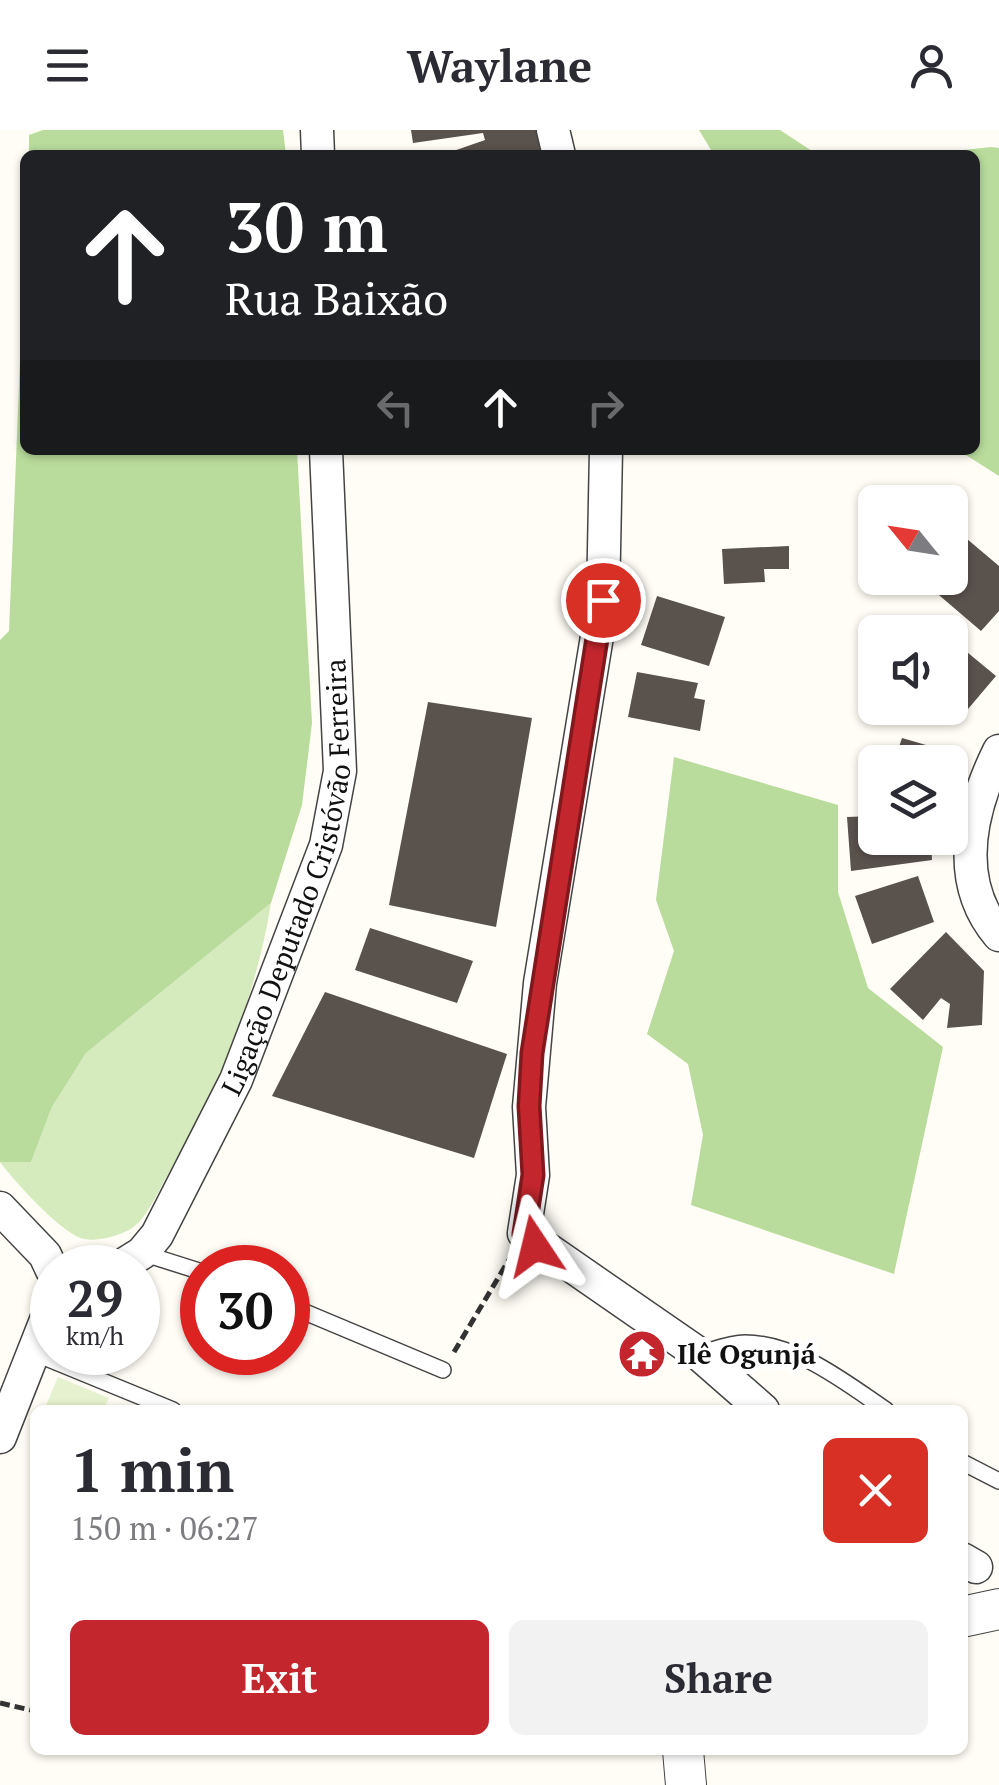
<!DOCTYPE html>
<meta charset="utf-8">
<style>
body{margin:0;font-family:"PT Serif",serif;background:#f2f2f3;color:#2b2b33;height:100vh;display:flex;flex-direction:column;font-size:38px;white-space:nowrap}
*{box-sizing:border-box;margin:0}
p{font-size:32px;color:#7c7c81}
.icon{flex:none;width:55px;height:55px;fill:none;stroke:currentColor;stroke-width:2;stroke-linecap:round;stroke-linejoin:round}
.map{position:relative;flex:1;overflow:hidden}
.details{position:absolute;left:30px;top:1275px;width:938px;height:350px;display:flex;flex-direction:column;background:#fff;border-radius:15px;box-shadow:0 2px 8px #0004}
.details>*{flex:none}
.top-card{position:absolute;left:20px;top:20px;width:960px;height:305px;border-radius:15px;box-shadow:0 2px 8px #0004;background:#202124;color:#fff;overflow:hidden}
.needle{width:65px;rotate:300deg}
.buttons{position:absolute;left:858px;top:355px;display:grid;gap:20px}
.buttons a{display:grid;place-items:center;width:110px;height:110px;border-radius:15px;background:#fff;box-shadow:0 2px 8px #0004;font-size:50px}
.speed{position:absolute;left:30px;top:1115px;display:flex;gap:20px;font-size:50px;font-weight:700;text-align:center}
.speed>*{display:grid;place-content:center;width:130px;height:130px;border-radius:50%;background:#fff;box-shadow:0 2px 8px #0004;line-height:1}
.speed small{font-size:25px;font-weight:400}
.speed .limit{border:15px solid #d22;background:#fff;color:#111}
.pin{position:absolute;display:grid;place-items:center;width:85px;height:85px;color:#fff;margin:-42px;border:5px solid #fff;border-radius:50%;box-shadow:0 2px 10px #0007}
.me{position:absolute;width:110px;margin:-55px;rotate:350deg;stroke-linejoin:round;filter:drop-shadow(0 0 8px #0008)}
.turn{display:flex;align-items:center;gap:35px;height:210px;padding:0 40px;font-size:45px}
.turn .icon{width:130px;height:130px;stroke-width:2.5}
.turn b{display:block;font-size:70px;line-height:85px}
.lanes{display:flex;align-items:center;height:95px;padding:0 40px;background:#0003;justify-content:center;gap:50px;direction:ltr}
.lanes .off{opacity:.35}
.round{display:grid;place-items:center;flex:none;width:105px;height:105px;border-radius:15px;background:#f2f2f3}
.head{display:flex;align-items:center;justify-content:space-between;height:170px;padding:0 40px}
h1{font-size:60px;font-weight:700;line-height:75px}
.primary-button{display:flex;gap:20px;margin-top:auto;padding:20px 40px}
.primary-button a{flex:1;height:115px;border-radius:15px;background:#c4262e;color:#fff;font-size:40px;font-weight:700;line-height:115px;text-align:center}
.primary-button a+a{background:#f2f2f3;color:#2b2b33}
header{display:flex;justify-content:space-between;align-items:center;height:130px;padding:0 40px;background:#fff;font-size:45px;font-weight:700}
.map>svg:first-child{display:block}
.green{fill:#d5ebbd}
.forest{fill:#b9dc9c}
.pitch{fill:#e6f2cf}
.building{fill:#5a524d}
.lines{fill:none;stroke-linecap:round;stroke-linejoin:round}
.service-casing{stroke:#444;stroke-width:18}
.minor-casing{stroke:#444;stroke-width:35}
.tertiary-casing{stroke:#444;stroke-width:42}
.path{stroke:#333;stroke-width:5;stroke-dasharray:10 5;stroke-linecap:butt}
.service{stroke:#fff;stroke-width:15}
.minor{stroke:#fff;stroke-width:32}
.tertiary{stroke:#fff;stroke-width:40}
.route-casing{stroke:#7f191e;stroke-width:25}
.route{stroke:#c4262e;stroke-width:18}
.labels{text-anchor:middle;stroke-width:10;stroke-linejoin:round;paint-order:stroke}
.street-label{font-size:28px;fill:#111;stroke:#fff}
.poi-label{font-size:28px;font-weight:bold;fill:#111;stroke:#fff;text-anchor:start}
</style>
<header><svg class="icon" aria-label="menu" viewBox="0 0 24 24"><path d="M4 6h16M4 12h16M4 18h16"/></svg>Waylane<svg class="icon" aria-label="person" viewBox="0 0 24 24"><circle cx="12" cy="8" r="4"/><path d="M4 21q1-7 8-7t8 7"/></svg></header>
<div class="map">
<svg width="999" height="1655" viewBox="0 0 999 1655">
<rect width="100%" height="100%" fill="#fffdf5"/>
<path class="green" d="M271,773C256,867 220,955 172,1037C162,1054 153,1075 141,1090C130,1104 101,1112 84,1109C62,1104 14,1051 0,1032H31L52,977L86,923Z"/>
<g class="forest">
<path d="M43,0H283L286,25H29V5Z"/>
<path d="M699,0H780L818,25H714Z"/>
<path d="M991,17L999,18V346L958,320H975V25H918Z"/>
<path d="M25,110V320H297L312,593L302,675L271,773L86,923L52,977L31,1032H0V510L9,501Z"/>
<path d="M674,627L838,675V762L868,858L943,917L894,1144L691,1075L703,1005L688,934L647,904L674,821L656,770Z"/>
</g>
<path class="pitch" d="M58,1247L109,1268L103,1280H44Z"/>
<g class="building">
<path d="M411,0H541L548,25H442L485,10L483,3L413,13Z"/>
<path d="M954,398L999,436V481L981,501L919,448H950Z"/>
<path d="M789,416V439H764L765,452L724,454L722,419Z"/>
<path d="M657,466L725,487L709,536L641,515Z"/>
<path d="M950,508L996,546L957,592L938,578H950Z"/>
<path d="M637,542L698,553L694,568L705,570L700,601L628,587Z"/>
<path d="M428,572L532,588L496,797L389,775Z"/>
<path d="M902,608L950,622L947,632H894Z"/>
<path d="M875,686V708H931L932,730L851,741L847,687Z"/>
<path d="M918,746L934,792L872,814L855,766Z"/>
<path d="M370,798L473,831L457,873L355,840Z"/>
<path d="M946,802L984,841L982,895L947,898L950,874L941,868L923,890L890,859Z"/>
<path d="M325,862L507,924L474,1028L272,966Z"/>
</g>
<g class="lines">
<g class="service-casing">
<g id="service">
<path d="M142,1123L202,1142"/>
<path d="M288,1175L443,1240"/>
<path d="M34,1223L173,1280"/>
<path d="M699,1224C713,1220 730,1213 745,1213C796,1213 846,1253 886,1280"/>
<path d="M962,1332L999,1351"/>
</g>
</g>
<g class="minor-casing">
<g id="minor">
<path d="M317,0L318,25"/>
<path d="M553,0L559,25"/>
<path d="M606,320L603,470L540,853L529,977L533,1045L524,1103L699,1224L763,1280"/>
<path d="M999,621C970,680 953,751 999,805"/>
<path d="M0,1078L45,1125L52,1140"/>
<path id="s1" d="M118,1138L142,1123L157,1105L236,950L326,715L340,641L326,320"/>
<path d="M0,1307L52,1175"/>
<path d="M962,1429L976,1437"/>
</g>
</g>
<g class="tertiary-casing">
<g id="tertiary">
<path d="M962,1487L999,1479"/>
<path d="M683,1620L686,1655"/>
</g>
</g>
<g class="path">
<path d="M454,1222L510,1128"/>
<path d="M0,1573L35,1581"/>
</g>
<use href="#service" class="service"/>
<use href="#minor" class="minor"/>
<use href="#tertiary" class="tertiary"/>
</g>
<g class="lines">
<g class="route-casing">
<path id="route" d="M535,1116L524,1104L533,1045L529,976L532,923L603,470"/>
</g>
<use href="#route" class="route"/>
</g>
<defs>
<g id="temple-disc" transform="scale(2.5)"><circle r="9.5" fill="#c4262e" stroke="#fff"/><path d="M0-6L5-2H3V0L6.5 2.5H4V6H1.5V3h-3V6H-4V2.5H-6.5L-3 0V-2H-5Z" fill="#fff"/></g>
</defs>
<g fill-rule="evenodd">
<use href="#temple-disc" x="642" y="1224"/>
</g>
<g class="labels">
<g class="street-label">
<text dy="10" stroke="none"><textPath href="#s1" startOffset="438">Ligação Deputado Cristóvão Ferreira</textPath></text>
</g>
<g class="poi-label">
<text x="677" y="1234">Ilê Ogunjá</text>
</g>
</g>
</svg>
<div class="buttons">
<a><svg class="needle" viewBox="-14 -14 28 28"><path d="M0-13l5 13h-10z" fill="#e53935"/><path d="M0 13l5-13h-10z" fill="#7c7c81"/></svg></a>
<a><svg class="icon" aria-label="sound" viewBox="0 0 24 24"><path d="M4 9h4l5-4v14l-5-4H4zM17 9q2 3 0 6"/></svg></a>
<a><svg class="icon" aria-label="layers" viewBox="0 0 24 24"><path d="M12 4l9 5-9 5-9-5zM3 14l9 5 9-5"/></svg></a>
</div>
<div class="speed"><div>29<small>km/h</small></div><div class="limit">30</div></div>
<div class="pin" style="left:603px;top:470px;background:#d93025"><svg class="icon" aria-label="arrive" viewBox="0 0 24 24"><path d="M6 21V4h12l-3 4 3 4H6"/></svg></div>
<svg class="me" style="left:535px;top:1116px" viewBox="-20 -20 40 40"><path d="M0-17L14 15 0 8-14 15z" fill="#c4262e" stroke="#fff" stroke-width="4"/></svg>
<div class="top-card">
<div class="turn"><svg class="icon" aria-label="ahead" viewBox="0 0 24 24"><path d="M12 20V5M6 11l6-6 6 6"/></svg><div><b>30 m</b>Rua Baixão</div></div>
<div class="lanes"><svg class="icon off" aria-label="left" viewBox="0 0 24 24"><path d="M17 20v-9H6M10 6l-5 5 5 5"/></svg><svg class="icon" aria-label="ahead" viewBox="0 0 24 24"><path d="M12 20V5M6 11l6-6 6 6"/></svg><svg class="icon off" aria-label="right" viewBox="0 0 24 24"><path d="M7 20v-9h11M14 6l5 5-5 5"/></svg></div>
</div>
<section class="details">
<div class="head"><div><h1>1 min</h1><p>150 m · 06:27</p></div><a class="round" style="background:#d93025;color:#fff"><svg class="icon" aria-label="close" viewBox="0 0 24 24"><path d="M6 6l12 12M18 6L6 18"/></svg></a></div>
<div class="primary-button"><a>Exit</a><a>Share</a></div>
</section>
</div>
